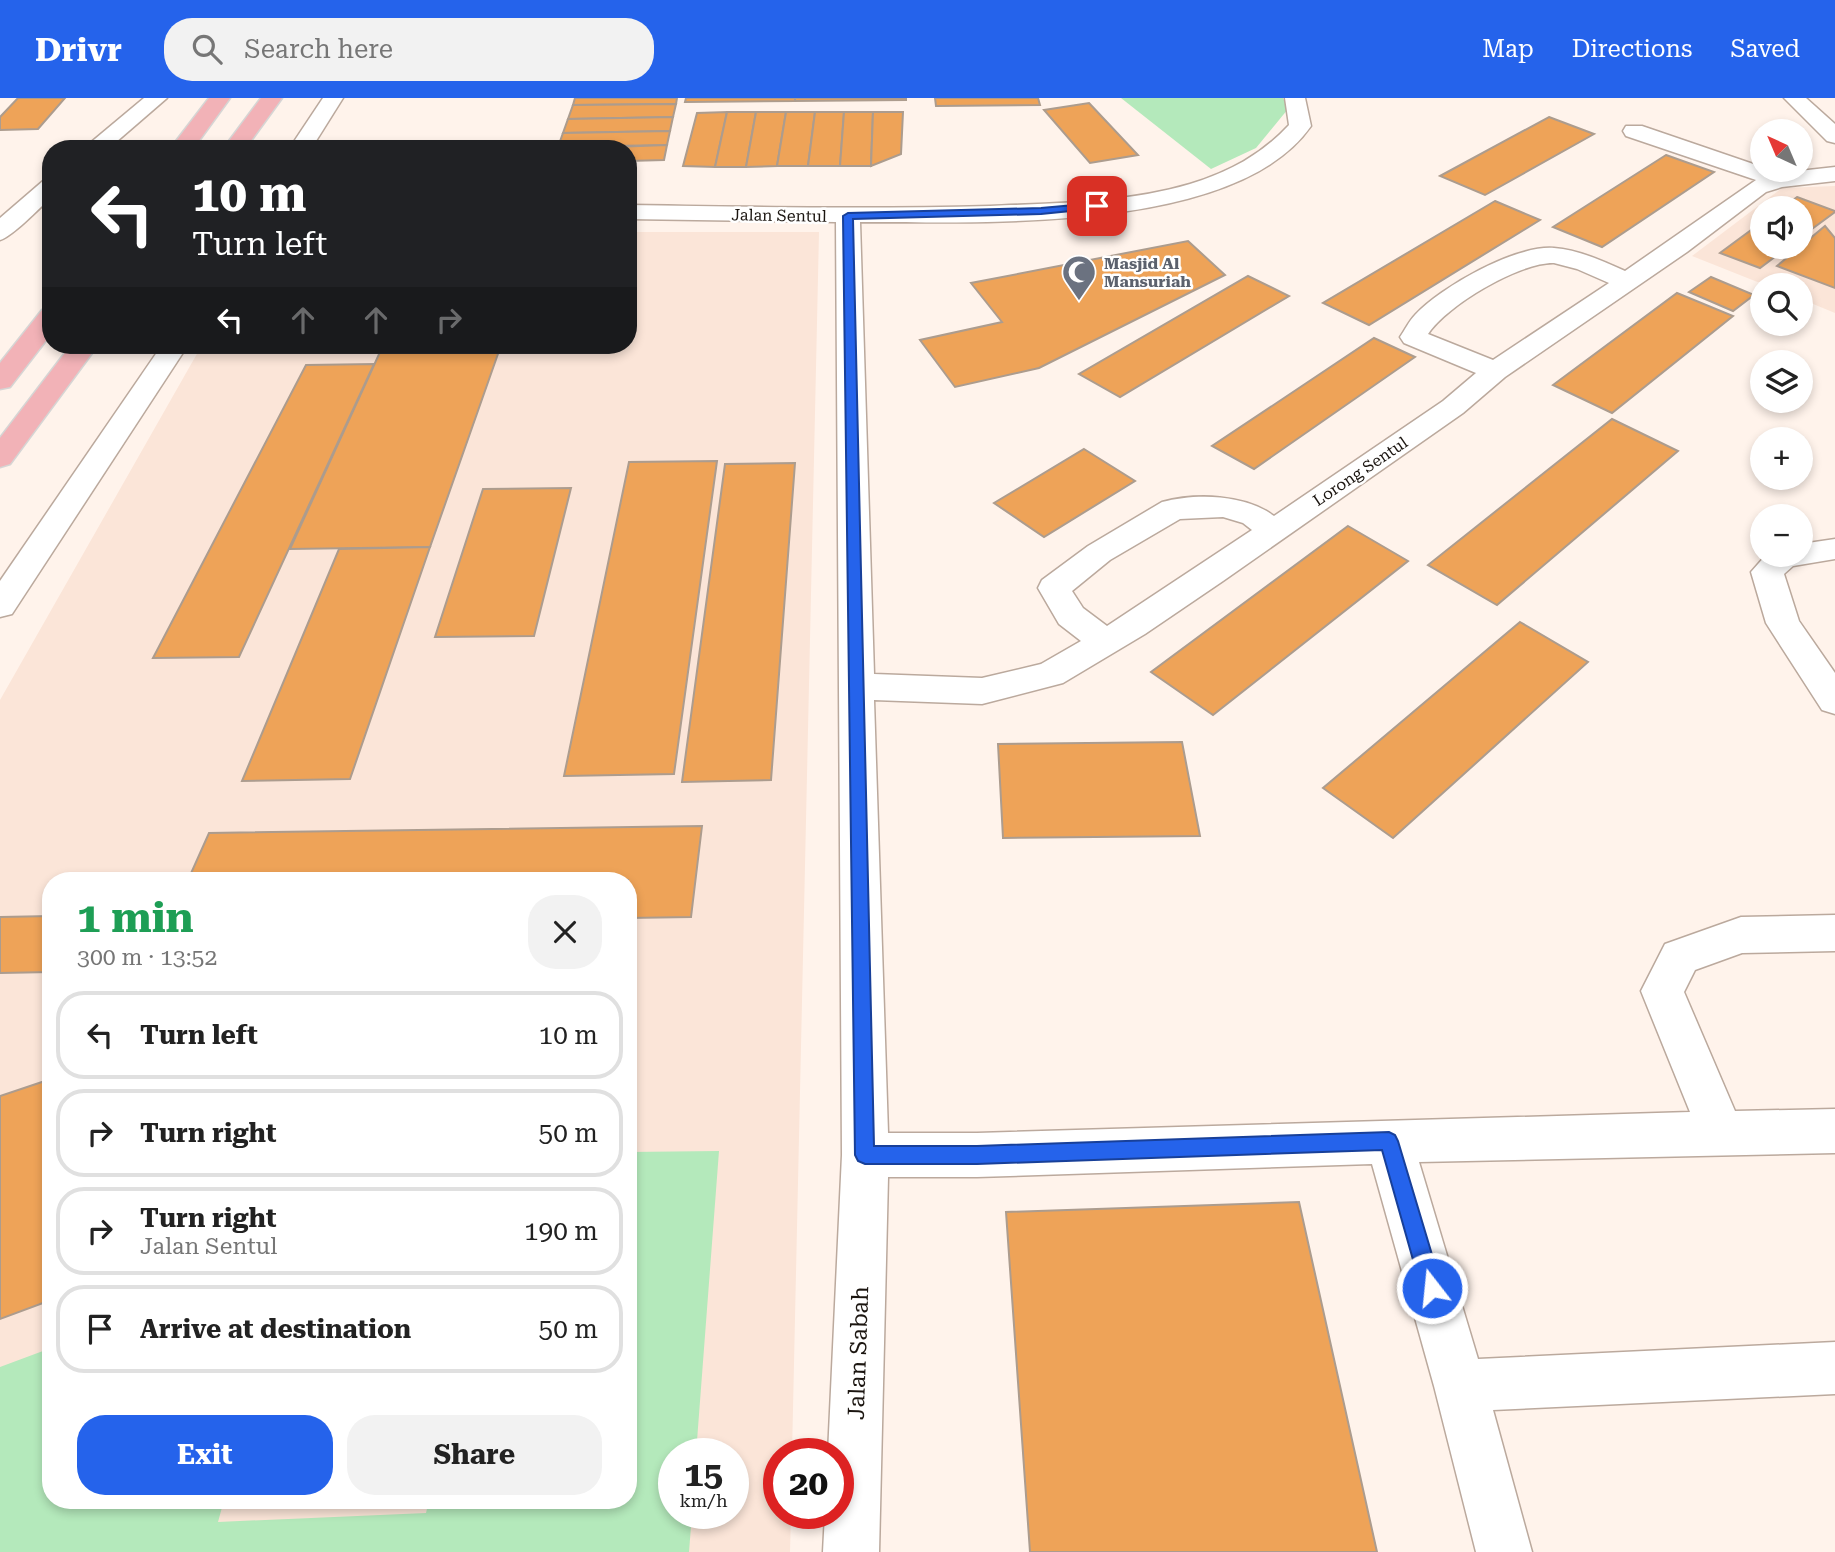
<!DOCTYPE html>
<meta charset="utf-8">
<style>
body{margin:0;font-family:"Roboto Serif",serif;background:#f2f2f2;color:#222;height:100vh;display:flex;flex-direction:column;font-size:26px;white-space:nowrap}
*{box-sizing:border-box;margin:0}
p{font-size:23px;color:#767676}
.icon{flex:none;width:38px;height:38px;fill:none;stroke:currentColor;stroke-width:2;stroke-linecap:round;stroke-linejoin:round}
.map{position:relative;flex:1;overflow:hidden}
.sheet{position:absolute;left:42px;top:774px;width:595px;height:637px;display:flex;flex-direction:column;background:#fff;border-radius:28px;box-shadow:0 4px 10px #0003}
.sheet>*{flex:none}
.guide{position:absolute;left:42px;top:42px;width:595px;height:214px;border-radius:28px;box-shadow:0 4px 10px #0003;background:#202124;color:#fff;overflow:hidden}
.needle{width:46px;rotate:316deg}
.fabs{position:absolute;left:1750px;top:21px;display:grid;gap:14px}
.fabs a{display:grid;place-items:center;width:63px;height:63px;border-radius:50%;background:#fff;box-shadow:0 4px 10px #0003;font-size:35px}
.speed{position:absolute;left:658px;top:1340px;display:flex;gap:14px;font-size:35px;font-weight:700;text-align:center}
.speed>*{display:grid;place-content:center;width:91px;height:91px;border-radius:50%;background:#fff;box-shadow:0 4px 10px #0003;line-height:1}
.speed small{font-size:18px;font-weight:400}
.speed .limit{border:10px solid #d22;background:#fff;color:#111}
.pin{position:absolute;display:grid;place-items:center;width:60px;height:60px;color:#fff;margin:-30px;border-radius:14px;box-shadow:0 4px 10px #0006}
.me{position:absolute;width:77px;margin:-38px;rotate:344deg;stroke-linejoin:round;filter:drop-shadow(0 0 5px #0008)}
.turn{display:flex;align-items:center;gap:24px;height:147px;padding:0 35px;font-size:32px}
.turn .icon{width:91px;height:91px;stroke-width:2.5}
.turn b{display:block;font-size:49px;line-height:60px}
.lanes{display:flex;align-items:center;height:66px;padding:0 35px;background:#0003;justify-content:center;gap:35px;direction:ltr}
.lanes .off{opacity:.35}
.round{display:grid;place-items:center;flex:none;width:74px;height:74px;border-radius:28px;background:#f2f2f2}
.overview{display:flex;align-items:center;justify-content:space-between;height:119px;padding:0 35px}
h1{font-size:42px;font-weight:700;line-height:52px;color:#1e9e55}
.action{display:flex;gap:14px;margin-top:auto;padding:14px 35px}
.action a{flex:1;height:80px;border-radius:28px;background:#2563eb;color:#fff;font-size:28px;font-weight:700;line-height:80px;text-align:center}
.action a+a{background:#f2f2f2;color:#222}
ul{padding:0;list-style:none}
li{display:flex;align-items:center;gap:21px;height:88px;margin:0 14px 10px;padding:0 21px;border:4px solid #e0e0e0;border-radius:28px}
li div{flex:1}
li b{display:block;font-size:26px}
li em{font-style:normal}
header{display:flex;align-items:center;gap:42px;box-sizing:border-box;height:98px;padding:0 35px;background:#2563eb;color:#fff}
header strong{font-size:33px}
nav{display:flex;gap:38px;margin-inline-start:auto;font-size:24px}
.search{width:490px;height:63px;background:#f2f2f2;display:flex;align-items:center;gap:18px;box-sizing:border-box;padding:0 24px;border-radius:28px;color:#767676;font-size:26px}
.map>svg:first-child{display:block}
.built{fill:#fbe5d8;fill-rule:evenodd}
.green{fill:#b4e9bb}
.building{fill:#eea358;stroke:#ac9c8e;stroke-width:2}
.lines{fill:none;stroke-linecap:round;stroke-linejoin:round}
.minor-casing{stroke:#bba99d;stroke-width:3}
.major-casing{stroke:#d6d5d4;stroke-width:3}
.minor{fill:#fff;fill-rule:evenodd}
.major{fill:#f2b2b7;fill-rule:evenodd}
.route{fill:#2563eb;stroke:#184099;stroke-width:2}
.labels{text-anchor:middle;stroke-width:5;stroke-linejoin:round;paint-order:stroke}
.far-street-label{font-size:16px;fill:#1b1510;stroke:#fff}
.far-worship-label{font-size:16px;font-weight:bold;fill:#5b616d;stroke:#fff;text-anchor:start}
.near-street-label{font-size:23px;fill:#1b1510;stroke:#fff}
</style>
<header>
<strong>Drivr</strong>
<div class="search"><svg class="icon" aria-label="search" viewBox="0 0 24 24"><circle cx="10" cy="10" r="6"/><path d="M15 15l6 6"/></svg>Search here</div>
<nav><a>Map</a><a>Directions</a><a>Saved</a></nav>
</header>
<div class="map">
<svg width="1835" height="1454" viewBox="0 0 1835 1454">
<rect width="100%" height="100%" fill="#fff3eb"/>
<g class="built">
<path d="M1835,88V215L1801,201V187H1765L1692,158L1782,90ZM1762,110H1801V149H1762Z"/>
<path d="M628,134H819L792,1356H779V1416H791L790,1454H0V602L202,247H628ZM51,782H628V1402H51ZM674,1356H733V1416H674Z"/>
</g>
<g class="green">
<path d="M1121,0H1283L1288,11L1256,50L1211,71Z"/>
<path d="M719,1053L696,1356H674V1416H692L689,1454H0V1269L51,1250V1402H224L218,1424L426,1415L429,1402H628V1054Z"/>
</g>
<g class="building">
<path d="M18,0H65L38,31L0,32V19Z"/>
<path d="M575,0H677L676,6L573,7Z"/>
<path d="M686,0H795V3L685,4Z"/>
<path d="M795,0H906V2L795,3Z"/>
<path d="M935,0H1038L1040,7L936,8Z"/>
<path d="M1089,5L1138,57L1090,65L1044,12Z"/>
<path d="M676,6L673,19L568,21L573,7Z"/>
<path d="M727,14L715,69L683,68L697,15Z"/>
<path d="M727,14H756L746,69H715Z"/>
<path d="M756,14H786L777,68L746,69Z"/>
<path d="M786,14H815L808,68H777Z"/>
<path d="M815,14H844L840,68H808Z"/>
<path d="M844,14H873L871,68H840Z"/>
<path d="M873,14H903L901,56L871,68Z"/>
<path d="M673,19L670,33L563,35L568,21Z"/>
<path d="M1549,19L1594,36L1485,97L1440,78Z"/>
<path d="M670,33L667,47L558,49L563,35Z"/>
<path d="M667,47L664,62L628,63V51H558Z"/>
<path d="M1666,57L1714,74L1602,149L1553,129Z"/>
<path d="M1797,99L1835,113V114L1801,139V110H1782Z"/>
<path d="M1495,103L1540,122L1369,227L1323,205Z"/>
<path d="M1762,124V149H1788L1760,170L1720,155Z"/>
<path d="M1825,128L1835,140V190L1777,168Z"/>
<path d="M1188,143L1225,177L1039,270L955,289L920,242L1002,224L971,185Z"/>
<path d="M1248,178L1289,198L1120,299L1079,276Z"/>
<path d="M1711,179L1754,197L1733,213L1689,194Z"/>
<path d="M1677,195L1733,218L1612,315L1553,287Z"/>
<path d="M1374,240L1415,259L1254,371L1212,348Z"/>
<path d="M416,247H501L499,253H413Z"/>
<path d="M499,253L430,449L290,451L380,254Z"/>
<path d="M374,266L239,559L153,560L306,267Z"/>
<path d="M1612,321L1678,353L1497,507L1428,467Z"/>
<path d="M1084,351L1135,383L1044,439L994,405Z"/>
<path d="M717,363L674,676L564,678L629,364Z"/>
<path d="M795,365L771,682L682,684L725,366Z"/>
<path d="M571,390L534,538L435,539L483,391Z"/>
<path d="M1348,428L1408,463L1213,617L1151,574Z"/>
<path d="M430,449L350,681L242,683L339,451Z"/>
<path d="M1520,524L1588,564L1393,740L1323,690Z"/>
<path d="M1182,644L1200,738L1003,740L998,646Z"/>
<path d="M702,728L691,819L628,820V782H188L209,735Z"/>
<path d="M51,818V874L0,875V819Z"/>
<path d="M51,981V1202L0,1221V998Z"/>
<path d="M1299,1104L1377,1454H1030L1006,1114Z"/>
</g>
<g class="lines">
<g class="minor-casing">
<g id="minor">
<path d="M144,0H167L108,51H83Z"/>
<path d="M323,0H343L311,51H289Z"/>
<path d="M1285,0H1305L1311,28C1236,136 979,124 860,124L874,576L982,580L1041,566L1081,543L1059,526L1038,490L1042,482L1088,448L1162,404C1196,395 1245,396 1274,418L1443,303L1476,275L1404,245L1400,239C1405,232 1409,223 1415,217C1441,189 1515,147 1554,150C1579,152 1603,163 1625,173L1756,82L1626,38L1623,33L1626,28H1642L1762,69V72L1781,75L1835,69V83L1782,89L1766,94L1687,154L1505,279L1463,315L1223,483L1145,536L1063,585L982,606L874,602L888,1035H977L1690,1014L1641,893L1665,846L1741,819L1835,817V853L1742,855L1695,872L1684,894L1735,1013L1835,1011V1055L1419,1064L1478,1261L1835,1244V1296L1493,1312L1532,1454H1476L1434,1288L1372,1066L977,1079H888L879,1454H823L825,1416H838V1356H828L842,1057L836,124L628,121V107C749,109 869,111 990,108C1056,105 1126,105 1190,86C1229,74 1261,57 1289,27ZM1554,165L1577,171L1609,185L1493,262L1428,236C1447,207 1520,164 1554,165ZM1223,419L1243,425L1252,432L1107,528L1083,510L1072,493L1110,462L1180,421Z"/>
<path d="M1784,0H1806L1835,26V45L1827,43Z"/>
<path d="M51,81V100C39,110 12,139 0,142V120L43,83Z"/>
<path d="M162,247H188L12,516L0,519V483Z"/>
<path d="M1835,441V461L1793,468L1784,476L1799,523L1835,575V616L1822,612L1766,525L1751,474L1766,457H1801V446Z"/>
</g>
</g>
<g class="major-casing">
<g id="major">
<path d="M209,0H230L193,51H170Z"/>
<path d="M261,0H282L245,51H223Z"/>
<path d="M51,210V236L10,289L0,291V265L42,212Z"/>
<path d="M71,247H98L10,366L0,369V340Z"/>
</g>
</g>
<use href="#minor" class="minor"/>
<use href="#major" class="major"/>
</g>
<path class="route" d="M1097,105L1100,106V110L1041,116L853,121L874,1048H977L1389,1034L1395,1037L1398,1043L1442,1190L1439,1197L1432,1200L1424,1197L1421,1190L1382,1052L977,1066H865L858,1063L855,1057L843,118L848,115L1041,110Z"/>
<defs>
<g id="mosque-pin" transform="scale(1.75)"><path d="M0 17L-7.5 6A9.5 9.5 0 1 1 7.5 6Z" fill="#6b7280" stroke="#fff"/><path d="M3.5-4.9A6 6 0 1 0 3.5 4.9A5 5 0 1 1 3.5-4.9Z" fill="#fff"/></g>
</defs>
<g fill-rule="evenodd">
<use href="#mosque-pin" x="1079" y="174"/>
</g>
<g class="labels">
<g class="far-street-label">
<text transform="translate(779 117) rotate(1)" y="6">Jalan Sentul</text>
<text transform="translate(1360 373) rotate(-34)" y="6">Lorong Sentul</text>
</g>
<g class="far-worship-label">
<text x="1104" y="171">Masjid Al<tspan x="1104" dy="18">Mansuriah</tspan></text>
</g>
<g class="near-street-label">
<text transform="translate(858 1255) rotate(-88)" y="8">Jalan Sabah</text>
</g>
</g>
</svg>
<div class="fabs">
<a><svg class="needle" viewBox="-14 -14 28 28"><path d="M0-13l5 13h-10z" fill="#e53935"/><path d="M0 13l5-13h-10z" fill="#767676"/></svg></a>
<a><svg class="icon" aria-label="sound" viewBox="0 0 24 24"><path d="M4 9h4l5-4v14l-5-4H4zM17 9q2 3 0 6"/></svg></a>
<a><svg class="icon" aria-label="search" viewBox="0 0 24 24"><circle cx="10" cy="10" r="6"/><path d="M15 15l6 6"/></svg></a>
<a><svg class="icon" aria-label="layers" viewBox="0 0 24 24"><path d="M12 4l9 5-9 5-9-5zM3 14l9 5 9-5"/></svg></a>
<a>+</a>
<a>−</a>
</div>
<div class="speed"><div>15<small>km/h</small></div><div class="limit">20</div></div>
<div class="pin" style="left:1097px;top:108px;background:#d93025"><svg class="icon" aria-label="arrive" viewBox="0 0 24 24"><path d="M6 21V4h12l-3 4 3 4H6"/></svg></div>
<svg class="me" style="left:1432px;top:1190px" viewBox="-20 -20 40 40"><circle r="17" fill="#2563eb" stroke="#fff" stroke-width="3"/><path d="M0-11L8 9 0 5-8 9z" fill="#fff"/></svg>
<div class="guide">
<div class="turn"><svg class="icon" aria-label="left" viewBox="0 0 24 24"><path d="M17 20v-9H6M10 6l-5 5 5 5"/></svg><div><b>10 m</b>Turn left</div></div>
<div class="lanes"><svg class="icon" aria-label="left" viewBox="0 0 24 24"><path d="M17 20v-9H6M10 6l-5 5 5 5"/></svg><svg class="icon off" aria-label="ahead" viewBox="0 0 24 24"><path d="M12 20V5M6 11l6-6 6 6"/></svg><svg class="icon off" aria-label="ahead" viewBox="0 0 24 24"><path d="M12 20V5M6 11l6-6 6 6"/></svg><svg class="icon off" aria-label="right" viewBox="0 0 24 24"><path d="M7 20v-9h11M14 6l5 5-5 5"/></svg></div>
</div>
<section class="sheet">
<div class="overview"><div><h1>1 min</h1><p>300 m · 13:52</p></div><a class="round"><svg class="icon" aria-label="close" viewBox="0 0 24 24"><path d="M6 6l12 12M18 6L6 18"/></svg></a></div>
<ul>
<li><svg class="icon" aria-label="left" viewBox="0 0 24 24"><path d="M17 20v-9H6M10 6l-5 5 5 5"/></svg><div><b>Turn left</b></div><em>10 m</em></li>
<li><svg class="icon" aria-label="right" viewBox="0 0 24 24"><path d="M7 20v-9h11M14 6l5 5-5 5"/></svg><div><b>Turn right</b></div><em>50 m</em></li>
<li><svg class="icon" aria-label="right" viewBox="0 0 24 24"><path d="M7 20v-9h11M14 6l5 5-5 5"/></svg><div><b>Turn right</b><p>Jalan Sentul</p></div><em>190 m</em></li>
<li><svg class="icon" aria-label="arrive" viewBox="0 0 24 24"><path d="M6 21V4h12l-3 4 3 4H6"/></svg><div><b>Arrive at destination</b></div><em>50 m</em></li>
</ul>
<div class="action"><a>Exit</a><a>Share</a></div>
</section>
</div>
